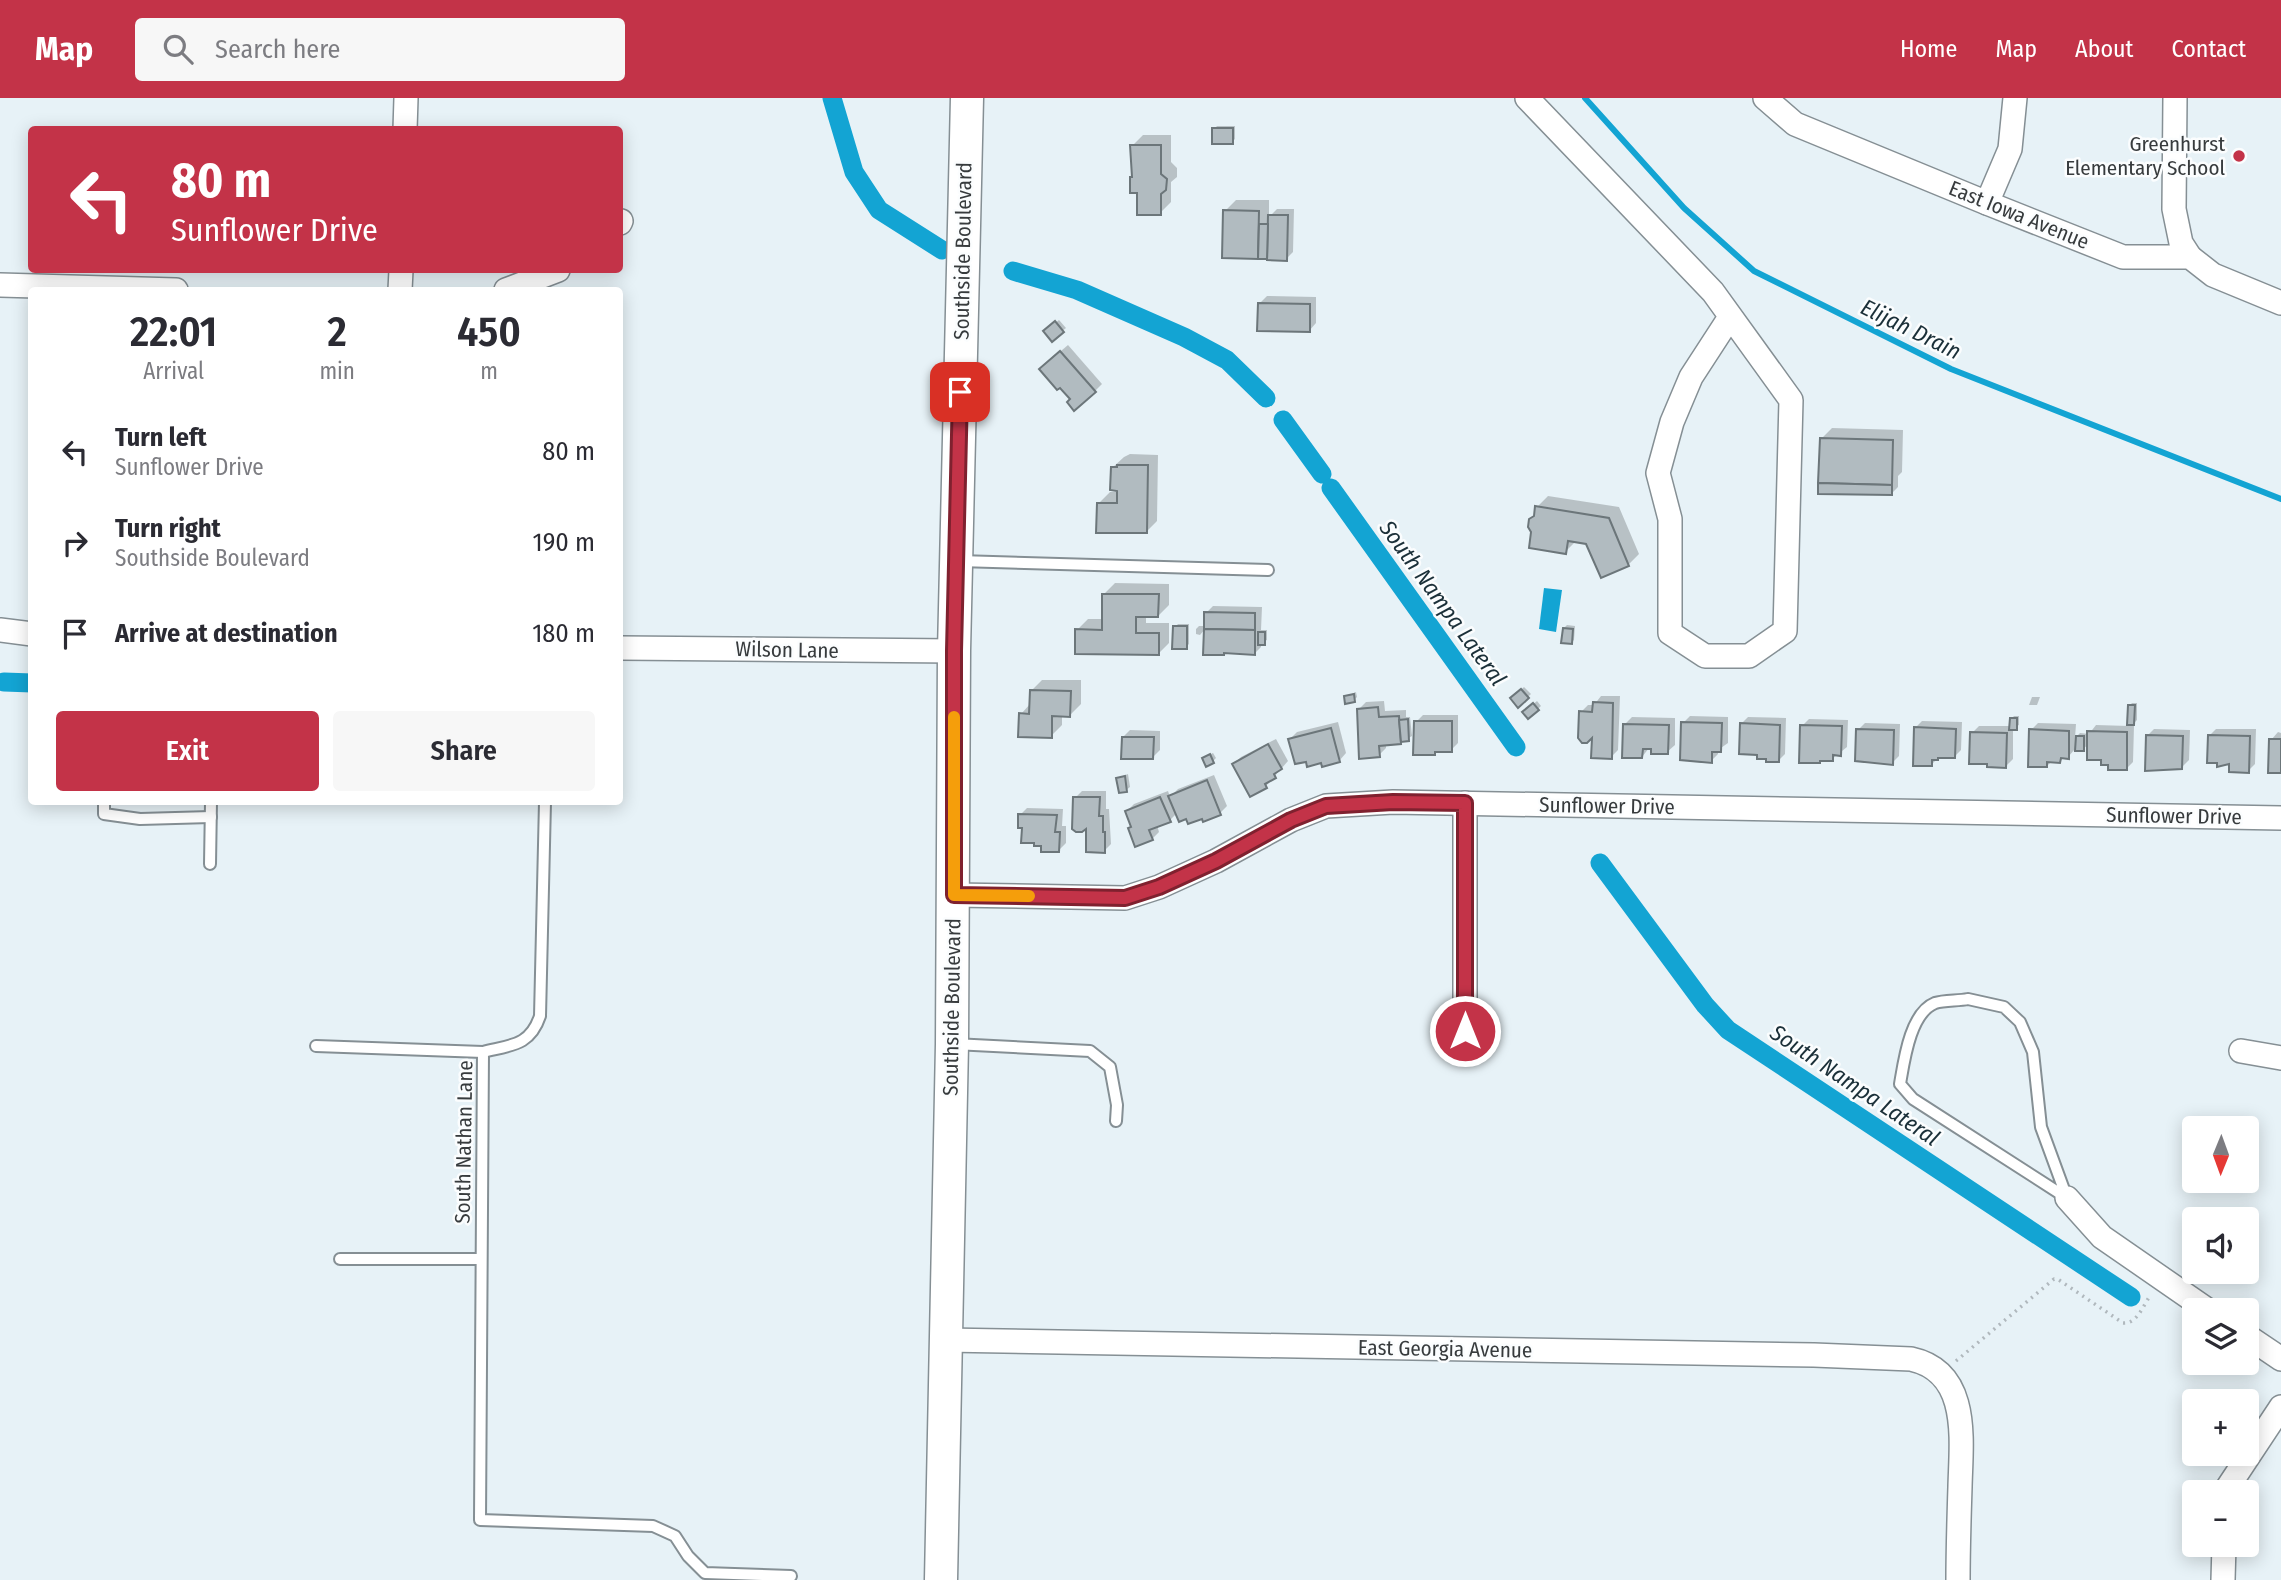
<!DOCTYPE html>
<meta charset="utf-8">
<style>
body{margin:0;font-family:"Fira Sans Condensed",sans-serif;background:#f7f7f7;color:#2b2b33;height:100vh;display:flex;flex-direction:column;font-size:26px;white-space:nowrap}
*{box-sizing:border-box;margin:0}
p{font-size:23px;color:#7c7c81}
.icon{flex:none;width:38px;height:38px;fill:none;stroke:currentColor;stroke-width:2;stroke-linecap:round;stroke-linejoin:round}
.map{position:relative;flex:1;overflow:hidden}
.side{position:absolute;left:28px;top:189px;width:595px;height:518px;display:flex;flex-direction:column;background:#fff;border-radius:7px;box-shadow:0 4px 18px #0003}
.side>*{flex:none}
.guide{position:absolute;left:28px;top:28px;width:595px;height:147px;border-radius:7px;box-shadow:0 4px 18px #0003;background:#c33348;color:#fff;overflow:hidden}
.needle{width:46px;rotate:181deg}
.buttons{position:absolute;left:2182px;top:1018px;display:grid;gap:14px}
.buttons a{display:grid;place-items:center;width:77px;height:77px;border-radius:7px;background:#fff;box-shadow:0 4px 18px #0003;font-size:35px}
.pin{position:absolute;display:grid;place-items:center;width:60px;height:60px;color:#fff;margin:-30px;border-radius:14px;box-shadow:0 4px 10px #0006}
.me{position:absolute;width:77px;margin:-38px;rotate:0deg;stroke-linejoin:round;filter:drop-shadow(0 0 5px #0008)}
.turn{display:flex;align-items:center;gap:24px;height:147px;padding:0 28px;font-size:32px}
.turn .icon{width:91px;height:91px;stroke-width:2.5}
.turn b{display:block;font-size:49px;line-height:60px}
.eta{display:flex;justify-content:space-evenly;align-items:center;height:119px;text-align:center}
.eta b{font-size:42px;font-weight:600;line-height:49px}
.action{display:flex;gap:14px;margin-top:auto;padding:14px 28px}
.action a{flex:1;height:80px;border-radius:7px;background:#c33348;color:#fff;font-size:28px;font-weight:600;line-height:80px;text-align:center}
.action a+a{background:#f7f7f7;color:#2b2b33}
ul{padding:0;list-style:none}
li{display:flex;align-items:center;gap:21px;height:91px;padding:0 28px}
li div{flex:1}
li b{display:block;font-size:26px}
li em{font-style:normal}
header{display:flex;align-items:center;gap:42px;box-sizing:border-box;height:98px;padding:0 35px;background:#c33348;color:#fff}
header strong{font-size:33px}
nav{display:flex;gap:38px;margin-inline-start:auto;font-size:24px}
.search{width:490px;height:63px;background:#f7f7f7;display:flex;align-items:center;gap:18px;box-sizing:border-box;padding:0 24px;border-radius:7px;color:#7c7c81;font-size:26px}
.map>svg:first-child{display:block}
.water{fill:#13a4d3}
.shadow{fill:#0003}
.lines{fill:none;stroke-linecap:round;stroke-linejoin:round}
.stream{stroke:#13a4d3;stroke-width:6}
.canal{stroke:#13a4d3;stroke-width:19}
.building{fill:#b1bbc0;stroke:#6c767a;stroke-width:2}
.lane-casing{stroke:#858f94;stroke-width:14}
.street-casing{stroke:#858f94;stroke-width:26}
.secondary-casing{stroke:#858f94;stroke-width:35}
.path{stroke:#b0b8bd;stroke-width:3.5;stroke-dasharray:2 5;stroke-linecap:butt}
.lane{stroke:#fff;stroke-width:10}
.street{stroke:#fff;stroke-width:23}
.secondary{stroke:#fff;stroke-width:32}
.route-casing{stroke:#7f212f;stroke-width:18}
.route{stroke:#c33348;stroke-width:12}
.slow{stroke:#f59e0b;stroke-width:12}
.poi-dot{fill:#c33348;stroke:#fbfdfe;stroke-width:2.5}
.labels{text-anchor:middle;stroke-width:5;stroke-linejoin:round;paint-order:stroke}
.poi-label{font-size:21px;fill:#373b3d;stroke:#fbfdfe;text-anchor:end}
.street-label{font-size:21px;fill:#373b3d;stroke:#fbfdfe}
.water-label{font-size:23px;font-style:italic;fill:#1b3039;stroke:#fbfdfe}
</style>
<header>
<strong>Map</strong>
<div class="search"><svg class="icon" aria-label="search" viewBox="0 0 24 24"><circle cx="10" cy="10" r="6"/><path d="M15 15l6 6"/></svg>Search here</div>
<nav><a>Home</a><a>Map</a><a>About</a><a>Contact</a></nav>
</header>
<div class="map">
<svg width="2281" height="1482" viewBox="0 0 2281 1482">
<rect width="100%" height="100%" fill="#e7f2f7"/>
<path class="water" d="M1544,490L1562,492L1556,534L1539,531Z"/>
<g class="shadow">
<path d="M1217,28H1235V41L1232,44L1214,31Z"/>
<path d="M1143,37H1171V64L1177,70V79L1171,84V104L1160,115L1139,93L1134,77L1132,48Z"/>
<path d="M1236,102H1269V119L1277,111H1294L1293,154L1286,161L1224,159L1225,113Z"/>
<path d="M1267,198L1316,199V225L1309,233L1260,205Z"/>
<path d="M1059,222L1066,230L1052,241L1045,233Z"/>
<path d="M1068,247L1102,286L1095,293L1072,301L1048,264Z"/>
<path d="M1832,330L1903,332L1902,374L1898,378V389L1891,396L1821,341Z"/>
<path d="M1130,356L1158,357L1157,423L1146,434L1099,405L1110,394H1119L1112,370L1124,359Z"/>
<path d="M1548,398L1619,409L1639,456L1628,467L1588,445L1576,443L1565,454L1533,433L1537,409Z"/>
<path d="M1115,485L1169,486V507L1158,518H1146V525H1169V545L1158,556L1077,532L1088,521H1104V496Z"/>
<path d="M1213,508L1262,509L1261,532H1267V542L1261,545V549L1254,556L1205,531L1200,537L1196,536V531L1199,528H1205L1206,515Z"/>
<path d="M1178,526H1189V546L1186,549L1175,529Z"/>
<path d="M1567,527L1575,528L1574,542L1571,545L1564,530Z"/>
<path d="M1042,582H1081V606L1070,617H1062V627L1051,638L1021,616L1031,605V593Z"/>
<path d="M1524,589L1531,596L1519,607L1512,600Z"/>
<path d="M1356,594L1357,599L1354,602L1345,599Z"/>
<path d="M1601,598H1620L1618,652L1611,659L1594,636L1581,614L1588,607H1594Z"/>
<path d="M2032,599H2040L2037,607H2029Z"/>
<path d="M1384,603L1385,613L1406,612V619H1410L1412,638L1400,645L1386,646V650L1379,657L1359,611L1366,604Z"/>
<path d="M1537,603L1541,608L1529,619L1524,614Z"/>
<path d="M2132,605H2137V622L2131,628H2134L2133,664L2126,671L2103,661L2089,646L2083,651H2075L2068,659H2064L2060,663H2052L2047,668L2031,632L2038,625L2076,626L2075,640L2080,635L2089,636L2096,627L2129,628V608Z"/>
<path d="M1423,617H1458V645L1451,652L1437,653L1434,656L1416,624Z"/>
<path d="M1690,618L1728,619V645L1718,652V656L1711,663L1683,625Z"/>
<path d="M2014,618H2019V627L2013,630V661L2006,668L1972,635L1979,628H2011V621Z"/>
<path d="M1632,619L1675,620V647L1667,654L1649,650L1642,659L1625,626Z"/>
<path d="M1748,619L1786,620L1785,656L1778,663L1767,659L1741,626Z"/>
<path d="M1809,621L1848,622L1847,649L1832,661L1802,628Z"/>
<path d="M1922,623L1962,624L1961,652L1954,659L1938,660L1931,667L1915,630Z"/>
<path d="M1338,624L1346,655L1339,663L1290,641L1297,634Z"/>
<path d="M1865,625L1900,626L1899,658L1892,665L1858,632Z"/>
<path d="M2154,631L2190,632L2189,662L2182,669L2147,638Z"/>
<path d="M2216,631H2256L2255,666L2248,673L2231,664L2209,638Z"/>
<path d="M1130,632L1160,633V652L1153,659L1123,639Z"/>
<path d="M2278,634L2281,635V674L2271,642Z"/>
<path d="M1276,641L1288,663L1266,688L1234,666L1241,659Z"/>
<path d="M1213,655L1216,660L1213,663L1207,658Z"/>
<path d="M1128,676L1130,689L1126,692L1118,680Z"/>
<path d="M1214,677L1227,708L1220,715L1187,719L1177,715L1170,722L1157,727L1159,734L1152,741L1132,728L1127,713L1134,706L1168,693L1170,699L1178,691Z"/>
<path d="M1082,693H1106V711H1109L1111,746L1104,753L1075,700Z"/>
<path d="M1027,710L1063,711L1062,728H1066V745L1059,752L1036,743L1023,729L1020,717Z"/>
</g>
<g class="lines">
<path class="stream" d="M1585,0L1684,110L1754,173L1951,271L2281,401"/>
<g class="canal">
<path d="M832,0L854,74L879,112L942,152"/>
<path d="M1013,173L1077,192L1184,239L1227,262L1266,300"/>
<path d="M1283,322L1322,376"/>
<path d="M1331,390L1516,649"/>
<path d="M4,584L32,585"/>
<path d="M1600,765L1705,907L1728,932L2131,1199"/>
</g>
</g>
<g class="building">
<rect x="1212" y="30" width="21" height="16"/>
<path d="M1130,47H1161V76L1167,81L1166,92L1161,96V117H1137V95H1130V79H1132Z"/>
<path d="M1223,112L1259,113L1258,161L1222,160Z"/>
<path d="M1268,117H1288L1287,163L1267,162Z"/>
<path d="M1259,126H1268L1267,161H1258Z"/>
<path d="M1258,205L1310,206V234L1257,233Z"/>
<path d="M1055,223L1064,234L1052,244L1043,233Z"/>
<path d="M1060,253L1096,294L1074,313L1067,304L1070,301L1060,290L1057,292L1039,271Z"/>
<path d="M1820,340L1893,342L1892,387L1818,385Z"/>
<path d="M1117,367H1148L1147,435H1096L1097,405H1117V393L1110,392L1111,369H1117Z"/>
<path d="M1818,385L1892,387V397L1818,396Z"/>
<path d="M1535,408L1609,420L1629,468L1601,480L1586,446L1568,443L1566,456L1529,450L1531,434L1528,429L1529,421L1534,418Z"/>
<path d="M1102,496H1159L1158,519H1136V535H1159V557L1075,556V531L1102,532Z"/>
<path d="M1204,514L1255,515V532L1204,531Z"/>
<path d="M1173,528H1187V551H1172Z"/>
<path d="M1563,530L1573,531L1572,546L1561,545Z"/>
<path d="M1204,531L1255,532V557L1224,555V557H1203Z"/>
<rect x="1258" y="534" width="7" height="13"/>
<path d="M1521,591L1529,600L1518,610L1510,600Z"/>
<path d="M1030,592L1071,593L1070,619L1052,618V640L1018,639L1019,615L1029,616Z"/>
<path d="M1354,596L1355,604L1345,606L1344,598Z"/>
<path d="M1593,604L1613,605L1612,661L1591,660L1592,640L1587,645H1582L1578,640L1579,613L1592,614Z"/>
<path d="M1533,605L1539,612L1528,621L1522,614Z"/>
<path d="M2128,607H2135L2134,627H2127Z"/>
<path d="M1378,609L1379,619L1399,618L1401,646L1379,648L1380,659L1359,661L1357,611Z"/>
<path d="M2010,620H2017V632H2009Z"/>
<path d="M1408,621L1409,643L1401,644L1399,622Z"/>
<path d="M1414,623H1452V654H1435V657H1413Z"/>
<path d="M1681,624L1722,625L1721,654H1712V665L1680,662Z"/>
<path d="M1740,625L1780,627L1779,664H1766V661H1757V657L1739,656Z"/>
<path d="M1623,626L1669,627L1668,656H1651V651H1643L1642,660H1622Z"/>
<path d="M1800,627L1842,628L1841,658L1833,657V663H1820V665H1799Z"/>
<path d="M1914,629L1956,631L1955,660H1938V662H1932V668H1913Z"/>
<path d="M1331,630L1340,664L1322,669L1321,665L1307,669L1306,664L1295,666L1288,641Z"/>
<path d="M1856,631L1894,632L1893,667L1855,663Z"/>
<path d="M2029,631L2069,633V661L2061,660L2060,665L2047,664V669H2028Z"/>
<path d="M2087,633L2127,634V672H2108V667H2101V662H2087Z"/>
<path d="M1970,634L2007,635L2006,670L1987,669V666H1969Z"/>
<path d="M2146,637L2183,638L2182,671L2145,673Z"/>
<path d="M2208,637L2250,638L2249,675L2229,674V666L2217,669V665H2207Z"/>
<path d="M2076,638H2084V653H2075Z"/>
<path d="M1122,639H1154L1153,661H1121Z"/>
<path d="M2269,641H2281V675H2268Z"/>
<path d="M1268,646L1282,671L1274,676L1276,680L1265,686L1267,690L1250,699L1232,666Z"/>
<path d="M1210,656L1214,665L1206,669L1202,660Z"/>
<path d="M1125,678L1127,694L1119,695L1116,680Z"/>
<path d="M1207,682L1221,717L1203,724L1202,721L1188,726L1186,721L1179,724L1168,698Z"/>
<path d="M1073,699H1100L1099,718H1103V734H1105V755L1086,754V731L1082,734H1076L1072,731Z"/>
<path d="M1160,699L1171,724L1149,732L1153,742L1135,749L1128,730L1131,729L1125,713Z"/>
<path d="M1018,716L1057,717L1055,734H1060L1059,754H1041V748H1034V745H1021L1022,730H1018Z"/>
</g>
<g class="lines">
<g class="lane-casing">
<g id="lane">
<path d="M959,463L1268,472"/>
<path d="M104,704V716L140,721L211,719"/>
<path d="M545,704L540,918C530,948 511,947 483,954L480,1422L653,1428L675,1438L688,1458L705,1475L791,1478"/>
<path d="M210,766L211,704"/>
<path d="M1968,901L2004,909L2020,924L2033,954L2041,1029L2067,1100L1913,1001L1900,986C1904,963 1910,915 1935,905C1944,902 1958,903 1968,901Z"/>
<path d="M954,946L1090,953L1110,969L1117,1007L1116,1023"/>
<path d="M316,948L483,954"/>
<path d="M340,1161H481"/>
</g>
</g>
<g class="street-casing">
<g id="street">
<path d="M1527,0L1713,194L1791,302L1785,533L1749,558H1705L1670,535V421L1658,375L1672,324L1691,279L1730,219"/>
<path d="M1765,0L1795,26L1987,105L2123,159H2190L2213,177L2281,205"/>
<path d="M2175,0L2174,111L2181,145L2190,159"/>
<path d="M405,32L406,0"/>
<path d="M1987,105L2010,51L2015,0"/>
<path d="M620,125L621,123"/>
<path d="M0,187L176,192"/>
<path d="M400,192L401,172"/>
<path d="M506,192L558,172"/>
<path d="M0,532L32,536"/>
<path d="M620,550L954,553"/>
<path d="M1465,705V933"/>
<path d="M954,797L1125,800L1159,789L1216,763L1291,722L1326,708L1393,704L2281,720"/>
<path d="M2241,953L2281,960"/>
<path d="M2067,1100L2102,1139L2209,1213"/>
<path d="M2247,1238L2281,1261"/>
<path d="M945,1242L1814,1257L1911,1261C1971,1274 1961,1343 1960,1389C1959,1420 1958,1451 1958,1482"/>
<path d="M2228,1395V1389L2281,1309"/>
<path d="M2223,1482L2224,1447"/>
</g>
</g>
<g class="secondary-casing">
<path id="secondary" d="M941,1482L952,946L954,553L967,0"/>
</g>
<path class="path" d="M1956,1263L2054,1181L2059,1182L2123,1225C2137,1226 2143,1208 2150,1198"/>
<use href="#lane" class="lane"/>
<use href="#street" class="street"/>
<use href="#secondary" class="secondary"/>
</g>
<g class="lines">
<g class="route-casing">
<path id="route" d="M960,294L954,553V797L1125,800L1159,789L1216,763L1291,722L1326,708L1393,704L1465,705V933"/>
</g>
<use href="#route" class="route"/>
<path class="slow" d="M954,619V797L1029,798"/>
</g>
<circle class="poi-dot" cx="2239" cy="58" r="7"/>
<g class="labels">
<g class="poi-label">
<text x="2225" y="53">Greenhurst<tspan x="2225" dy="24">Elementary School</tspan></text>
</g>
<g class="street-label">
<text transform="translate(2019 117) rotate(22)" y="7">East Iowa Avenue</text>
<text transform="translate(963 153) rotate(-89)" y="7">Southside Boulevard</text>
<text transform="translate(787 552) rotate(1)" y="7">Wilson Lane</text>
<text transform="translate(1607 708) rotate(1)" y="7">Sunflower Drive</text>
<text transform="translate(2174 718) rotate(1)" y="7">Sunflower Drive</text>
<text transform="translate(952 909) rotate(-89)" y="7">Southside Boulevard</text>
<text transform="translate(464 1044) rotate(-89)" y="7">South Nathan Lane</text>
<text transform="translate(1445 1251) rotate(1)" y="7">East Georgia Avenue</text>
</g>
<g class="water-label">
<text transform="translate(1911 231) rotate(26)" y="8">Elijah Drain</text>
<text transform="translate(1443 505) rotate(54)" y="8">South Nampa Lateral</text>
<text transform="translate(1855 987) rotate(34)" y="8">South Nampa Lateral</text>
</g>
</g>
</svg>
<div class="buttons">
<a><svg class="needle" viewBox="-14 -14 28 28"><path d="M0-13l5 13h-10z" fill="#e53935"/><path d="M0 13l5-13h-10z" fill="#7c7c81"/></svg></a>
<a><svg class="icon" aria-label="sound" viewBox="0 0 24 24"><path d="M4 9h4l5-4v14l-5-4H4zM17 9q2 3 0 6"/></svg></a>
<a><svg class="icon" aria-label="layers" viewBox="0 0 24 24"><path d="M12 4l9 5-9 5-9-5zM3 14l9 5 9-5"/></svg></a>
<a>+</a>
<a>−</a>
</div>
<div class="pin" style="left:960px;top:294px;background:#d93025"><svg class="icon" aria-label="arrive" viewBox="0 0 24 24"><path d="M6 21V4h12l-3 4 3 4H6"/></svg></div>
<svg class="me" style="left:1465px;top:933px" viewBox="-20 -20 40 40"><circle r="17" fill="#c33348" stroke="#fff" stroke-width="3"/><path d="M0-11L8 9 0 5-8 9z" fill="#fff"/></svg>
<div class="guide">
<div class="turn"><svg class="icon" aria-label="left" viewBox="0 0 24 24"><path d="M17 20v-9H6M10 6l-5 5 5 5"/></svg><div><b>80 m</b>Sunflower Drive</div></div>
</div>
<section class="side">
<div class="eta">
<div><b>22:01</b><p>Arrival</p></div>
<div><b>2</b><p>min</p></div>
<div><b>450</b><p>m</p></div>
</div>
<ul>
<li><svg class="icon" aria-label="left" viewBox="0 0 24 24"><path d="M17 20v-9H6M10 6l-5 5 5 5"/></svg><div><b>Turn left</b><p>Sunflower Drive</p></div><em>80 m</em></li>
<li><svg class="icon" aria-label="right" viewBox="0 0 24 24"><path d="M7 20v-9h11M14 6l5 5-5 5"/></svg><div><b>Turn right</b><p>Southside Boulevard</p></div><em>190 m</em></li>
<li><svg class="icon" aria-label="arrive" viewBox="0 0 24 24"><path d="M6 21V4h12l-3 4 3 4H6"/></svg><div><b>Arrive at destination</b></div><em>180 m</em></li>
</ul>
<div class="action"><a>Exit</a><a>Share</a></div>
</section>
</div>
